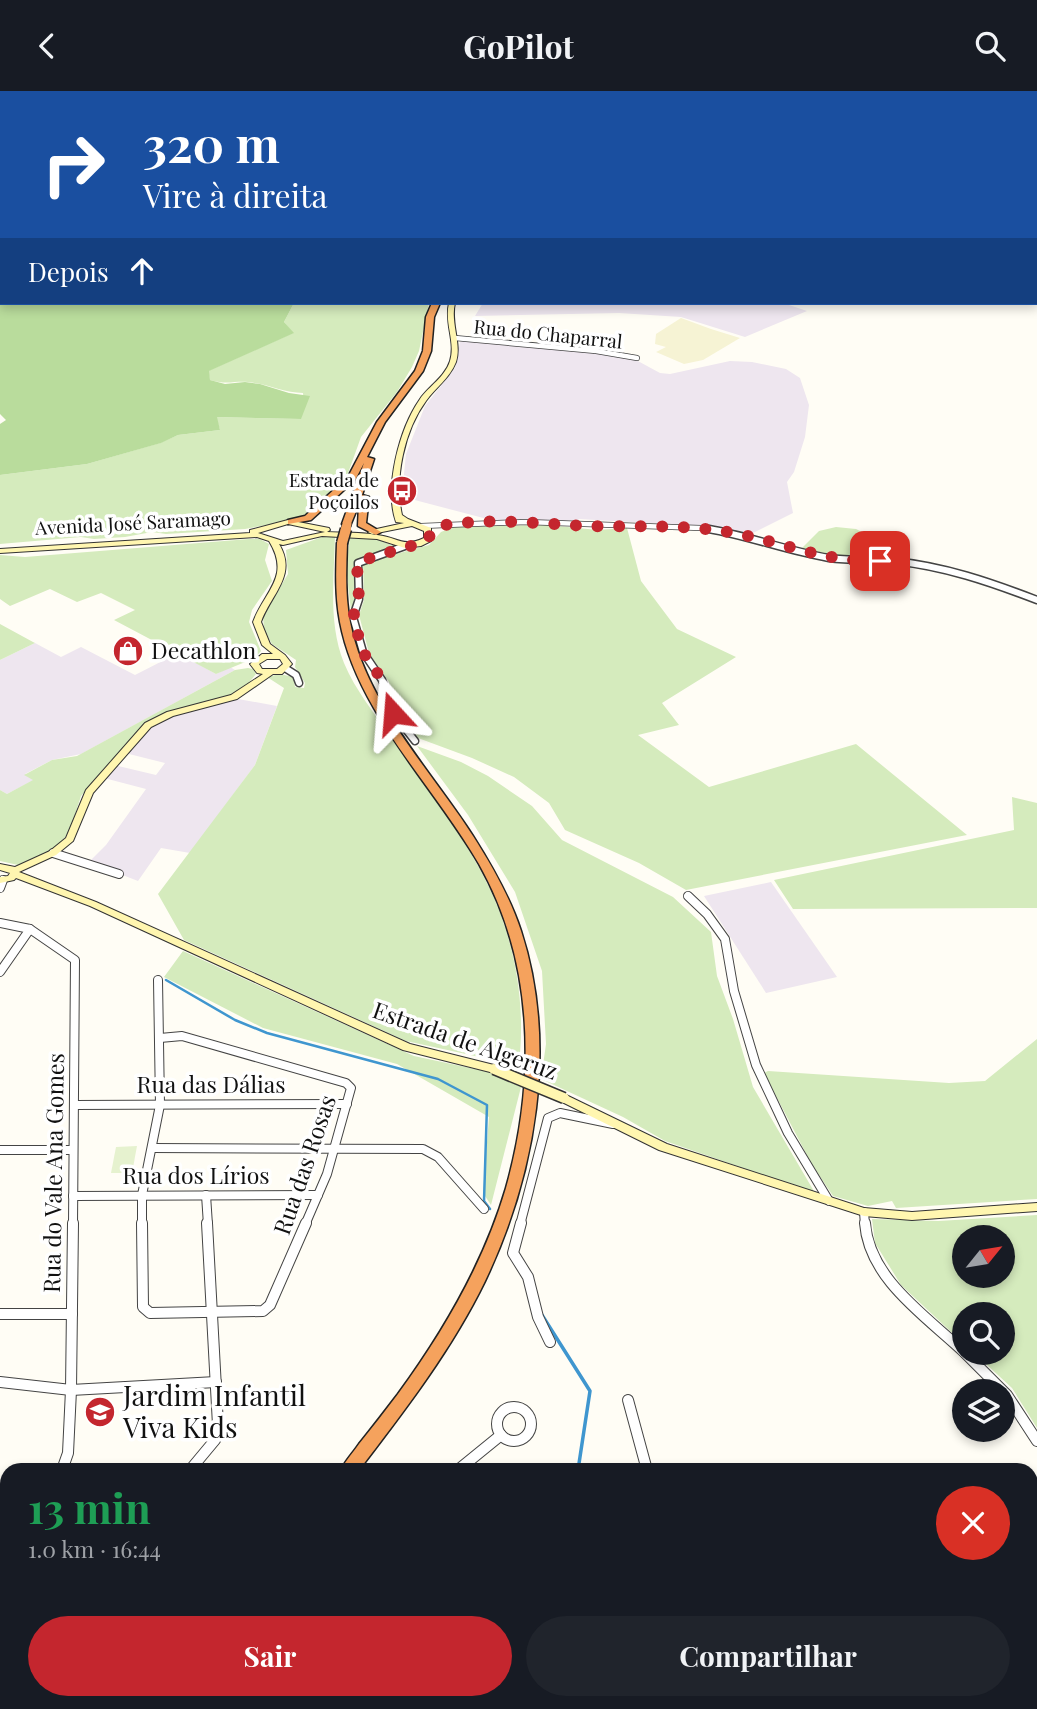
<!DOCTYPE html>
<html lang="pt">
<meta charset="utf-8">
<style>
body{margin:0;font-family:"Playfair Display",serif;background:#20242c;color:#f1f3f6;height:100vh;display:flex;flex-direction:column;font-size:26px;white-space:nowrap}
*{box-sizing:border-box;margin:0}
p{font-size:23px;color:#9ea1a6}
.icon{flex:none;width:38px;height:38px;fill:none;stroke:currentColor;stroke-width:2;stroke-linecap:round;stroke-linejoin:round}
.map{position:relative;flex:1;overflow:hidden}
.sheet{position:absolute;left:0px;top:1372px;width:1038px;height:247px;display:flex;flex-direction:column;background:#171b24;border-radius:21px 21px 0 0;box-shadow:0 4px 10px #0003}
.sheet>*{flex:none}
.guide{position:absolute;left:0px;top:0px;width:1038px;height:214px;box-shadow:0 4px 10px #0003;background:#1a4fa0;color:#fff;overflow:hidden}
.needle{width:46px;rotate:60deg}
.fabs{position:absolute;left:952px;top:1134px;display:grid;gap:14px}
.fabs a{display:grid;place-items:center;width:63px;height:63px;border-radius:50%;background:#171b24;box-shadow:0 4px 10px #0003;font-size:35px}
.pin{position:absolute;display:grid;place-items:center;width:60px;height:60px;color:#fff;margin:-30px;border-radius:14px;box-shadow:0 4px 10px #0006}
.me{position:absolute;width:77px;margin:-38px;rotate:341deg;stroke-linejoin:round;filter:drop-shadow(0 0 5px #0008)}
.turn{display:flex;align-items:center;gap:24px;height:147px;padding:0 28px;font-size:32px}
.turn .icon{width:91px;height:91px;stroke-width:2.5}
.turn b{display:block;font-size:49px;line-height:60px}
.then{display:flex;align-items:center;height:66px;padding:0 28px;background:#0003;gap:14px;font-size:26px}
.round{display:grid;place-items:center;flex:none;width:74px;height:74px;border-radius:37px;background:#20242c}
.overview{display:flex;align-items:center;justify-content:space-between;height:119px;padding:0 28px}
h1{font-size:42px;font-weight:700;line-height:52px;color:#1e9e55}
.button{display:flex;gap:14px;margin-top:auto;padding:14px 28px}
.button a{flex:1;height:80px;border-radius:42px;background:#c4262e;color:#fff;font-size:28px;font-weight:700;line-height:80px;text-align:center}
.button a+a{background:#20242c;color:#f1f3f6}
header{display:flex;justify-content:space-between;align-items:center;height:91px;padding:0 28px;background:#171b24;font-size:32px;font-weight:700}
.map>svg:first-child{display:block}
.industrial{fill:#eee6ef}
.farmland{fill:#f6f3d4}
.green{fill:#d5ebbd;fill-rule:evenodd}
.forest{fill:#b9dc9c}
.pitch{fill:#e6f2cf}
.lines{fill:none;stroke-linecap:round;stroke-linejoin:round}
.stream-far1{stroke:#3f96cf;stroke-width:2.5}
.stream{stroke:#3f96cf;stroke-width:3.5}
.street-far3-casing{stroke:#444;stroke-width:6}
.street-far2-casing{stroke:#444;stroke-width:9}
.street-far1-casing{stroke:#444;stroke-width:10}
.street-casing{stroke:#444;stroke-width:12}
.secondary-casing{stroke:#333;stroke-width:2}
.highway-casing{stroke:#222;stroke-width:3}
.street-far3{stroke:#fff;stroke-width:4.5}
.street-far2{stroke:#fff;stroke-width:6}
.street-far1{stroke:#fff;stroke-width:8}
.street{stroke:#fff;stroke-width:10}
.secondary{fill:#fff6b0;fill-rule:evenodd}
.highway{fill:#f5a25d;fill-rule:evenodd}
.rail-casing{stroke:#c4262e;stroke-width:3.5}
.rail{stroke:#fff;stroke-width:2;stroke-dasharray:4.5;stroke-linecap:butt}
.secondary-bridge-casing{stroke:#333;stroke-width:13;stroke-linecap:butt}
.highway-bridge-far1-casing{stroke:#222;stroke-width:10;stroke-linecap:butt}
.highway-bridge-casing{stroke:#222;stroke-width:13;stroke-linecap:butt}
.secondary-bridge{stroke:#fff6b0;stroke-width:10}
.highway-bridge-far1{stroke:#f5a25d;stroke-width:9}
.highway-bridge{stroke:#f5a25d;stroke-width:10}
.route{stroke:#c4262e;stroke-width:12;stroke-dasharray:0 21.6}
.labels{text-anchor:middle;stroke-width:7;stroke-linejoin:round;paint-order:stroke}
.far-street-label{font-size:19px;fill:#111;stroke:#fff}
.far-poi-label{font-size:19px;fill:#111;stroke:#fff;text-anchor:end}
.poi-label{font-size:23px;fill:#111;stroke:#fff;text-anchor:start}
.street-label{font-size:23px;fill:#111;stroke:#fff}
.near-poi-label{font-size:28px;fill:#111;stroke:#fff;text-anchor:start}
</style>
<header><svg class="icon" aria-label="back" viewBox="0 0 24 24"><path d="M15 5l-7 7 7 7"/></svg>GoPilot<svg class="icon" aria-label="search" viewBox="0 0 24 24"><circle cx="10" cy="10" r="6"/><path d="M15 15l6 6"/></svg></header>
<div class="map">
<svg width="1037" height="1618" viewBox="0 0 1037 1618">
<rect width="100%" height="100%" fill="#fffdf5"/>
<g class="industrial">
<path d="M483,212H783L807,220L745,246L681,226L619,222L475,225Z"/>
<path d="M465,249L610,264L636,269L660,282L670,283L730,270L752,271L786,278L800,287L809,314L805,346L794,381L787,391L793,422L751,443L698,435L579,428L577,432L491,429L407,407L402,403L406,363L425,315L455,277L460,251Z"/>
<path d="M35,552L61,566L81,556L135,584L178,562L216,583L230,576L235,579L81,663L52,669L25,683L34,689L7,703L0,699V569Z"/>
<path d="M238,608L277,615L255,674L190,762L161,757L138,790L89,771L106,754L146,698L104,687L114,674L156,684L165,672L125,662L145,638L167,626Z"/>
<path d="M771,791L837,886L766,902L704,805Z"/>
</g>
<path class="farmland" d="M681,227L711,238L740,247L703,269L684,273L656,261L666,256L655,253L656,243Z"/>
<g class="green">
<path d="M294,212H429L419,260L412,276L397,301L361,346L347,385L300,428L245,438L166,443L152,441L125,446L94,448L81,446L0,453V384L87,373L160,352L178,344L220,339L216,326L300,328L304,317L303,302C284,302 268,293 248,291C233,290 227,294 210,289L208,280L293,242L284,231Z"/>
<path d="M547,434L598,439L627,437L641,490L677,538L736,566L662,612L679,634L638,644L709,696L856,653L967,744L686,799L639,772L565,739L549,712L514,686L472,667L418,647L399,622L389,591L369,562L359,524L364,509L363,472L429,454L441,441L453,436Z"/>
<path d="M836,436L856,438L878,449L880,455L868,469L801,458L819,440Z"/>
<path d="M322,446H335C334,487 328,533 344,572C355,599 376,624 392,648C424,696 463,742 488,794C516,851 527,918 518,980L498,970L406,950L184,849L158,803L255,674L284,597L267,586L280,583L293,586L295,596L304,597L305,592L295,576L296,569L272,553L264,539L263,524L288,483L286,459Z"/>
<path d="M350,447L377,448L398,457L356,470V512L351,520L346,476Z"/>
<path d="M249,448H260L269,453L265,469L272,490L252,519L249,531L261,560L255,567L216,583L114,529L135,519L101,502L77,511L50,498L10,515L0,508V464L25,466Z"/>
<path d="M0,533L33,551L35,552L0,569Z"/>
<path d="M248,577L253,578L256,583L247,594L233,604L165,622L148,630L81,705L69,742L62,750L48,762L18,774L0,770V699L7,703L33,689L24,684L52,669L77,665L235,579Z"/>
<path d="M417,655L461,671L488,685L532,715L562,749L673,806L711,841L717,885L733,928L753,996L815,1102L665,1050L623,1026L541,988L546,953L542,880L515,801L468,724Z"/>
<path d="M1012,706L1037,712V817L793,818L774,789L1014,739Z"/>
<path d="M183,860L414,965L489,981L521,996L491,1114L483,1102L489,1026L397,973L263,937L164,886Z"/>
<path d="M1037,948V1108L896,1117L892,1110L868,1115L833,1105L811,1072L764,982L768,980L949,992L985,990Z"/>
<path d="M1037,1124V1337L1012,1297L974,1262H1003V1223H964V1253L901,1194L875,1152L872,1128L938,1130ZM964,1146H1003V1185H964Z"/>
</g>
<g class="forest">
<path d="M547,0H847L848,2H566Z"/>
<path d="M0,200L2,212H294L284,231L294,242L209,280L210,289L225,293L245,291L260,293L289,302L310,305L301,328L217,326L220,339L178,344L161,352L87,373L0,384V333L6,329L0,323Z"/>
</g>
<path class="pitch" d="M137,1055L132,1082H111L116,1056Z"/>
<g class="lines">
<path class="stream-far1" d="M166,889L235,929L267,942L438,988L487,1014L484,1110L490,1118"/>
<g class="stream">
<path d="M542,1224L590,1300L578,1379"/>
<path d="M545,1618L546,1612"/>
</g>
<g class="street-far3-casing">
<g id="street-far3">
<path d="M455,247L596,260L637,267"/>
<path d="M421,435L526,431L701,437L719,440"/>
</g>
</g>
<g class="street-far2-casing">
<g id="street-far2">
<path d="M709,438C749,445 788,460 829,467C850,470 871,468 893,470C944,475 990,491 1037,509"/>
<path d="M405,455L358,472L359,508L353,526L363,561L382,589L393,622L415,650"/>
<path d="M285,577L296,584L299,592"/>
</g>
</g>
<g class="street-far1-casing">
<g id="street-far1">
<path d="M53,762L119,783"/>
<path d="M0,797L3,789"/>
<path d="M688,805L707,823L725,848L734,900L756,974L788,1042L829,1110"/>
<path d="M0,832L30,838L75,869L73,1134"/>
<path d="M0,881L30,838"/>
<path d="M160,947L182,945L346,992L351,997L327,1083L305,1134"/>
<path d="M74,1014L347,1013"/>
<path d="M152,1057L423,1058L438,1066L484,1118"/>
<path d="M0,1059H73"/>
<path d="M206,1104L208,1134"/>
<path d="M73,1105L318,1104"/>
<path d="M864,1121L865,1134"/>
<path d="M142,1134V1104L160,1014L158,889"/>
<path d="M520,1134L548,1027L560,1022L613,1033"/>
</g>
</g>
<g class="street-casing">
<g id="street">
<path d="M142,1132L143,1216L150,1222L263,1220L270,1214L306,1132"/>
<path d="M521,1132L513,1162L528,1186L538,1226L550,1251"/>
<path d="M865,1132C869,1188 926,1225 964,1261"/>
<path d="M0,1223H72"/>
<path d="M965,1262L1007,1304L1037,1350"/>
<path d="M0,1291L71,1299L216,1291"/>
<path d="M628,1309L647,1379"/>
<circle cx="514" cy="1333" r="17"/>
<path d="M62,1379L68,1362L71,1299L73,1132"/>
<path d="M190,1379L215,1349L218,1334L207,1132"/>
<path d="M458,1379L501,1344"/>
<path d="M1031,1413L1037,1405"/>
<path d="M0,1459L7,1451"/>
<path d="M0,1585L7,1578"/>
<path d="M197,1612L203,1618"/>
<path d="M702,1612L703,1618"/>
<path d="M286,1618L290,1612"/>
<path d="M472,1618L477,1613"/>
<path d="M848,1618L853,1612"/>
</g>
</g>
<g class="secondary-casing">
<g id="secondary">
<rect x="1036" y="47" width="1" height="2"/>
<path d="M1036,101L1037,102V106L1036,105Z"/>
<rect x="0" y="109" width="2" height="4"/>
<rect x="1036" y="157" width="1" height="4"/>
<path d="M449,212H455C450,232 462,252 456,271C450,287 435,297 426,310C404,340 394,388 402,424L408,428L431,437V450L421,455L405,457L377,448L322,445L283,454L279,453C298,484 271,503 261,531L270,553L285,564L292,573L282,583H273L237,608L173,625L151,636L93,702L73,750L56,764L19,781L96,811L410,953L498,975L499,978L498,981L494,982L403,959L90,815L16,787L14,789L0,792V786L8,785L10,782L0,779V773L15,776L50,760L66,747L86,699L145,632L167,621L231,604L263,583L257,582L250,573L262,563H273L262,554L253,531C265,499 291,486 269,450L257,446L0,462V458L250,442V439L288,429L329,437L330,439L327,441C343,442 360,441 377,444C397,446 403,457 424,447V440L412,435L372,443L368,441L372,439L404,432L396,431C384,397 399,338 420,308C429,295 445,286 450,270C456,251 444,232 449,212ZM288,433L325,441L283,450L258,442ZM267,568H280L283,573L277,578H262L259,573Z"/>
<path d="M564,1003L667,1053L864,1117L912,1121L1037,1112V1120L912,1129L864,1125L659,1059L560,1010L559,1007L560,1004Z"/>
</g>
</g>
<g class="highway-casing">
<g id="highway">
<path d="M1036,83H1037L1036,88Z"/>
<rect x="0" y="194" width="2" height="4"/>
<path d="M432,212H440L434,226L431,260L423,280L385,331L367,366L374,368L362,404L369,406L366,432L381,441L376,444L358,435L359,413L350,435L347,436L342,433L364,372L355,389L311,429L288,433V429L305,425L348,386L377,331L415,280L423,260L426,226Z"/>
<path d="M342,449L347,452C346,479 345,505 350,531C366,613 430,678 473,745C492,775 510,806 521,840C558,954 536,1083 485,1190C452,1258 405,1319 359,1379H341C345,1370 353,1362 359,1353C372,1337 385,1320 398,1303C444,1240 484,1172 506,1097C536,990 535,872 479,773C434,695 357,621 340,531C335,505 336,479 337,452Z"/>
<path d="M136,1612H157L155,1618H133Z"/>
</g>
</g>
<use href="#street-far3" class="street-far3"/>
<use href="#street-far2" class="street-far2"/>
<use href="#street-far1" class="street-far1"/>
<use href="#street" class="street"/>
<use href="#secondary" class="secondary"/>
<use href="#highway" class="highway"/>
<g class="rail-casing">
<path id="rail" d="M983,2L989,0"/>
</g>
<use href="#rail" class="rail"/>
<g class="secondary-bridge-casing">
<path id="secondary-bridge" d="M494,978L564,1007"/>
</g>
<g class="highway-bridge-far1-casing">
<path id="highway-bridge-far1" d="M345,440L347,433"/>
</g>
<g class="highway-bridge-casing">
<path id="highway-bridge" d="M342,452L346,438"/>
</g>
<use href="#secondary-bridge" class="secondary-bridge"/>
<use href="#highway-bridge-far1" class="highway-bridge-far1"/>
<use href="#highway-bridge" class="highway-bridge"/>
</g>
<g class="lines">
<path class="route" d="M393,622L382,589L363,561L353,526L359,508L357,475L360,470L424,451L439,435C488,426 539,433 589,435C636,436 682,433 728,441C780,450 826,472 880,470"/>
</g>
<defs>
<g id="bus-disc" transform="scale(1.575)"><circle r="9.5" fill="#c4262e" stroke="#fff"/><path d="M-5-6H5V4H4V6H2V4H-2V6H-4V4H-5ZM-3.5-4V0h7V-4ZM-3.5 1.2v1.5H-2V1.2ZM2 1.2v1.5H3.5V1.2Z" fill="#fff"/></g>
<g id="shop-disc" transform="scale(1.575)"><circle r="9.5" fill="#c4262e" stroke="#fff"/><path d="M-5-2.5h2.3a2.7 3.5 0 0 1 5.4 0H5L5.5 6h-11ZM-1.5-2.5h3a1.5 2.3 0 0 0-3 0Z" fill="#fff"/></g>
<g id="school-disc" transform="scale(1.575)"><circle r="9.5" fill="#c4262e" stroke="#fff"/><path d="M0-5L7-2L0 1L-7-2ZM-4 1L0 2.5L4 1V4Q0 6-4 4Z" fill="#fff"/></g>
</defs>
<g fill-rule="evenodd">
<use href="#bus-disc" x="402" y="400"/>
<use href="#shop-disc" x="128" y="560"/>
<use href="#school-disc" x="100" y="1321"/>
</g>
<g class="labels">
<g class="far-street-label">
<text transform="translate(548 243) rotate(6)" y="7">Rua do Chaparral</text>
<text transform="translate(133 432) rotate(-3)" y="7">Avenida José Saramago</text>
</g>
<g class="far-poi-label">
<text x="379" y="396">Estrada de<tspan x="379" dy="22">Poçoilos</tspan></text>
</g>
<g class="poi-label">
<text x="151" y="568">Decathlon</text>
</g>
<g class="street-label">
<text transform="translate(465 950) rotate(19)" y="8">Estrada de Algeruz</text>
<text x="211" y="1002">Rua das Dálias</text>
<text transform="translate(305 1074) rotate(-71)" y="8">Rua das Rosas</text>
<text transform="translate(54 1082) rotate(-89)" y="8">Rua do Vale Ana Gomes</text>
<text x="196" y="1093">Rua dos Lírios</text>
</g>
<g class="near-poi-label">
<text x="123" y="1315">Jardim Infantil<tspan x="123" dy="32">Viva Kids</tspan></text>
</g>
</g>
</svg>
<div class="fabs">
<a><svg class="needle" viewBox="-14 -14 28 28"><path d="M0-13l5 13h-10z" fill="#e53935"/><path d="M0 13l5-13h-10z" fill="#9ea1a6"/></svg></a>
<a><svg class="icon" aria-label="search" viewBox="0 0 24 24"><circle cx="10" cy="10" r="6"/><path d="M15 15l6 6"/></svg></a>
<a><svg class="icon" aria-label="layers" viewBox="0 0 24 24"><path d="M12 4l9 5-9 5-9-5zM3 14l9 5 9-5"/></svg></a>
</div>
<div class="pin" style="left:880px;top:470px;background:#d93025"><svg class="icon" aria-label="arrive" viewBox="0 0 24 24"><path d="M6 21V4h12l-3 4 3 4H6"/></svg></div>
<svg class="me" style="left:393px;top:622px" viewBox="-20 -20 40 40"><path d="M0-17L14 15 0 8-14 15z" fill="#c4262e" stroke="#fff" stroke-width="4"/></svg>
<div class="guide">
<div class="turn"><svg class="icon" aria-label="right" viewBox="0 0 24 24"><path d="M7 20v-9h11M14 6l5 5-5 5"/></svg><div><b>320 m</b>Vire à direita</div></div>
<div class="then">Depois<svg class="icon" aria-label="ahead" viewBox="0 0 24 24"><path d="M12 20V5M6 11l6-6 6 6"/></svg></div>
</div>
<section class="sheet">
<div class="overview"><div><h1>13 min</h1><p>1.0 km · 16:44</p></div><a class="round" style="background:#d93025;color:#fff"><svg class="icon" aria-label="close" viewBox="0 0 24 24"><path d="M6 6l12 12M18 6L6 18"/></svg></a></div>
<div class="button"><a>Sair</a><a>Compartilhar</a></div>
</section>
</div>
